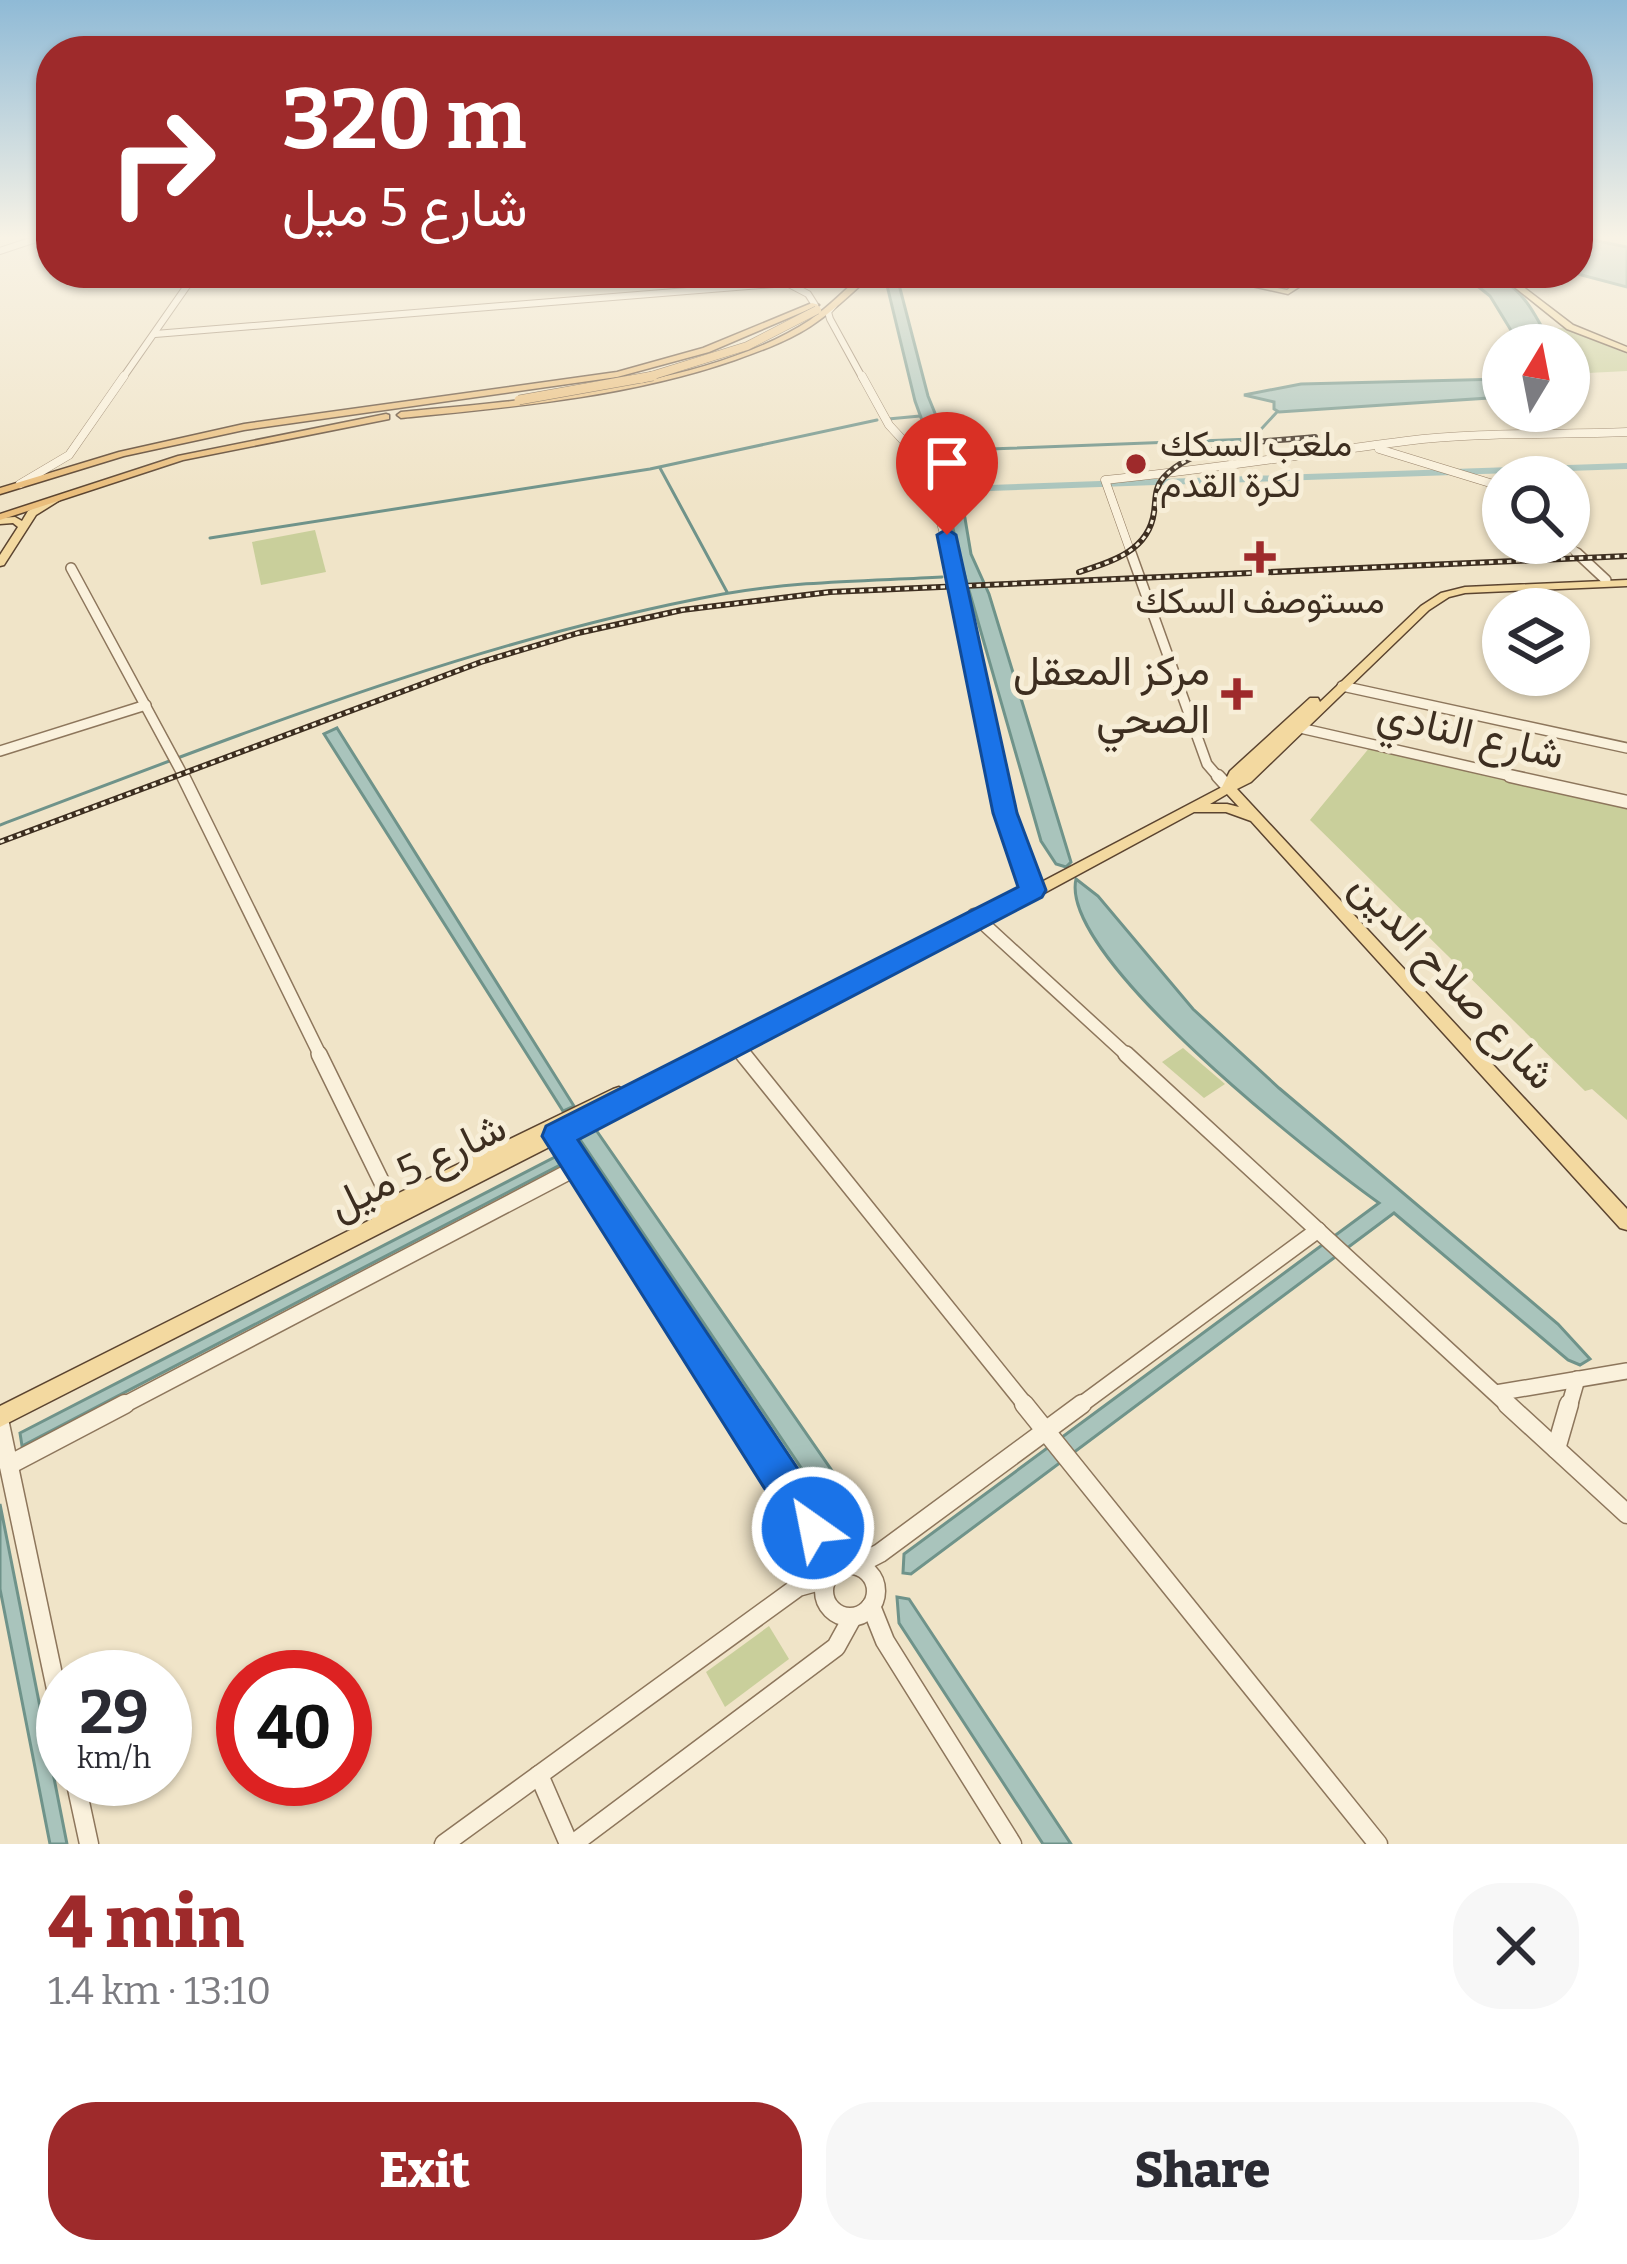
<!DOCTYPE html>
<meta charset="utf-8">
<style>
body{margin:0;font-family:Bitter,Vazirmatn,serif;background:#f7f7f7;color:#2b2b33;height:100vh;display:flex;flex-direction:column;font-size:45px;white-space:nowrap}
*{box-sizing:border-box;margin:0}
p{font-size:39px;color:#7c7c81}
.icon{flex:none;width:66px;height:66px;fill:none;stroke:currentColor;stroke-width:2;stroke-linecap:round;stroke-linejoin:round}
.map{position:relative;height:1844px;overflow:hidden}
.drawer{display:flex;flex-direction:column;background:#fff;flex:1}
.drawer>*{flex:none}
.hud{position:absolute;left:36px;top:36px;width:1557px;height:252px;border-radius:48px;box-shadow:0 3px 9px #0004;background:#9e2a2b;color:#fff;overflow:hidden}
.needle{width:78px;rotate:10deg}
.tools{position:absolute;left:1482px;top:324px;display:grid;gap:24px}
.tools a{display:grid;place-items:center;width:108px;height:108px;border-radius:50%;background:#fff;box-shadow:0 3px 9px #0004;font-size:60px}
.speed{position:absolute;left:36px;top:1650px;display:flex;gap:24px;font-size:60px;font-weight:700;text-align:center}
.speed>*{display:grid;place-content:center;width:156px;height:156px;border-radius:50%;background:#fff;box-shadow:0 3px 9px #0004;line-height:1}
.speed small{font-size:30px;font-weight:400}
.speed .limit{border:18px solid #d22;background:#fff;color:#111}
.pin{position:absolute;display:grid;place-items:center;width:102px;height:102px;color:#fff;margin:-123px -51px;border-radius:50% 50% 50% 0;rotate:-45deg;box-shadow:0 0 12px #0007}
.pin .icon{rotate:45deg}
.me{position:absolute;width:132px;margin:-66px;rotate:327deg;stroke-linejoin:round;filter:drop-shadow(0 0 9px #0008)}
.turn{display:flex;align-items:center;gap:42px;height:252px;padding:0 48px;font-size:54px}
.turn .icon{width:156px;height:156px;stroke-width:2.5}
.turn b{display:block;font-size:84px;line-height:102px}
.round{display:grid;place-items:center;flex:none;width:126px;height:126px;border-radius:48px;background:#f7f7f7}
.overview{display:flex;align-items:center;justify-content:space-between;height:204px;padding:0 48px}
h1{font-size:72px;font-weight:800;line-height:90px;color:#9e2a2b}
.action{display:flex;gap:24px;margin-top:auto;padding:24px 48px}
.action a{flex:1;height:138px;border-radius:48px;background:#9e2a2b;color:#fff;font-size:48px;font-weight:800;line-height:138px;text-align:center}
.action a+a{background:#f7f7f7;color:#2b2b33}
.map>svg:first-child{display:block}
.green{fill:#c9cf9b}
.water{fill:#a9c4bc;stroke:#6f938a;stroke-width:3}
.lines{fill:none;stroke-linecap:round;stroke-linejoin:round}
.stream{stroke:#6f938a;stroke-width:3}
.canal{stroke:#a9c4bc;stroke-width:6}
.tertiary-far5-casing{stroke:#8d765c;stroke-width:8}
.tertiary-far4-casing{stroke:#8d765c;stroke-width:9}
.tertiary-far3-casing{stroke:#8d765c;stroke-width:12}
.tertiary-far2-casing{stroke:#8d765c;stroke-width:15}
.tertiary-far1-casing{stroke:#8d765c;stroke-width:18}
.tertiary-casing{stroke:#8d765c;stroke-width:21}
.primary-casing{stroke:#5b4430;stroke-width:3}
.trunk-casing{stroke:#5b4430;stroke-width:3}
.tertiary-far5{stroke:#faf1dc;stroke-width:6}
.tertiary-far4{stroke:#faf1dc;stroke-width:8}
.tertiary-far3{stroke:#faf1dc;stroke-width:9}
.tertiary-far2{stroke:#faf1dc;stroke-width:12}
.tertiary-far1{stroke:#faf1dc;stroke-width:15}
.tertiary{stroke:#faf1dc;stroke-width:18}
.primary{fill:#f3d9a0;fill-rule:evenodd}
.trunk{fill:#eabe7c;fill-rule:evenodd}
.rail-casing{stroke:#3d2e20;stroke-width:6}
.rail{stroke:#f7eed8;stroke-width:3;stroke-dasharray:4.5;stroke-linecap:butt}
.trunk-bridge-far1-casing{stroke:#5b4430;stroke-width:9;stroke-linecap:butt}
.trunk-bridge-casing{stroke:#5b4430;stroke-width:10;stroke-linecap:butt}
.trunk-bridge-far1{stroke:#eabe7c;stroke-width:8}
.trunk-bridge{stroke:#eabe7c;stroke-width:9}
.route{fill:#1a73e8;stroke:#114b97;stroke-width:3}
.poi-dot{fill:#9e2a2b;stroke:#f7eed8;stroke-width:4.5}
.labels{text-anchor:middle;stroke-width:10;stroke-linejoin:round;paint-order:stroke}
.far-poi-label{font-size:36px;fill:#3d2e20;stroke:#f7eed8;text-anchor:start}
.poi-label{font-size:42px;fill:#3d2e20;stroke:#f7eed8;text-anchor:end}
.street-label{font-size:42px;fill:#3d2e20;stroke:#f7eed8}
</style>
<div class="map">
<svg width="1627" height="1844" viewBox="0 0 1627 1844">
<rect width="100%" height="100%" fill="#f0e4c8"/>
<g class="green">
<path d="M1549,328H1564L1627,354V371L1588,373L1569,358V345H1559Z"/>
<path d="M315,530L326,572L261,585L252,542Z"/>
<path d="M1370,747L1627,806V1120L1592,1089L1585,1091L1310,820Z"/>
<path d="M1183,1048L1225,1084L1204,1098L1162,1062Z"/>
<path d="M769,1626L789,1659L725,1707L706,1672Z"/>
</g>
<g class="water">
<path d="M1578,237L1627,247V287L1574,273H1578Z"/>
<path d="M884,273H896L928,396L956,465L971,554L989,594L1071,862L1066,867L1056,864L1041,841L960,559L939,467L915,401Z"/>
<path d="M1461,273C1518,273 1526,300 1552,345H1520L1490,296Z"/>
<path d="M1503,379V397L1279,412L1274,409V402L1244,395L1301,384Z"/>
<path d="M337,728L574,1106L563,1111L324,734Z"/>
<path d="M1076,879L1098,896L1193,1009L1279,1088L1558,1324L1590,1359L1580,1365L1568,1360L1394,1213L911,1574L903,1573L904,1554L1379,1203C1316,1158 1058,957 1076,879Z"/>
<path d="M596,1130L871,1527L851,1542L579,1138Z"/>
<path d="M555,1157L560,1165L22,1446L20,1433Z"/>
<path d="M0,1504L67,1844H50L0,1589Z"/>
<path d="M897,1597L909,1599L1071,1844H1043L899,1623Z"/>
</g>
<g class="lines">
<g class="stream">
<path d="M888,419L920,416"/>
<path d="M963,457L989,449L1252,439L1277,412"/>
<path d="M660,468L727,592"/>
<path d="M210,538L650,469L877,420"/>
<path d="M0,825C237,736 474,640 723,594C795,581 869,581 942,577"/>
</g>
<g class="canal">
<path d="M1163,482L1627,466"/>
<path d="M960,489L1156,482"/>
</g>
<g class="tertiary-far5-casing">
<g id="tertiary-far5">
<path d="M0,251L45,236"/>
<path d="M787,283L808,294L815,305"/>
<path d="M834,305L828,312L830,319L863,379"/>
<path d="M155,334L786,283L852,273"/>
<path d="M122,379L196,273"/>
</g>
</g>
<g class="tertiary-far4-casing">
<g id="tertiary-far4">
<path d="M862,376L889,425L925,464L950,556"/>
<path d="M1379,449L1503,487"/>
<path d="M20,484L69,455L124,376"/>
<path d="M1566,543L1580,556"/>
<path d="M1132,556L1105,480C1206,470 1305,454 1406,441C1478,432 1554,435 1627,432"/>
</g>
</g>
<g class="tertiary-far3-casing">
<g id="tertiary-far3">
<path d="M949,553L973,642L999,779"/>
<path d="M1131,553L1207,764L1220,779"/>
<path d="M1577,553L1606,580"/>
<path d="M71,568L185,779"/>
<path d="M1342,686L1627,748"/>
<path d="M1300,728L1524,779"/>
<path d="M0,751L146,705"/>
</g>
</g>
<g class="tertiary-far2-casing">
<g id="tertiary-far2">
<path d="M183,776L321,1057"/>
<path d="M998,776L1005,813L1033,890"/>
<path d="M1218,776L1228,787"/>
<path d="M1510,776L1627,802"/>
<path d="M974,915L1129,1057"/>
<path d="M735,1044L746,1057"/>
</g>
</g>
<g class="tertiary-far1-casing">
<g id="tertiary-far1">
<path d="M319,1054L393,1205"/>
<path d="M743,1054L1027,1407"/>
<path d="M1126,1054L1510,1407"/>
<path d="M554,1130L734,1407"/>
<path d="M1496,1393L1627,1371"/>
<path d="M120,1407L578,1167"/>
<path d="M1078,1407L1318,1230"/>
<path d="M1569,1407L1577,1379"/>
</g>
</g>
<g class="tertiary-casing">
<g id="tertiary">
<path d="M732,1404L828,1551L849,1564"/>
<path d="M1024,1404L1378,1844"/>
<path d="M1507,1404L1627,1514"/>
<path d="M0,1424L63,1722"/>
<path d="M1556,1449L1569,1404"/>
<path d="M9,1465L125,1404"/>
<path d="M857,1565L880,1553L1082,1404"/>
<circle cx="850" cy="1591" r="26"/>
<path d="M871,1606L885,1641L1012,1844"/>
<path d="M539,1775L569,1844"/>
<path d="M75,1779L89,1844"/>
<path d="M444,1844L798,1587L827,1579"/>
<path d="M573,1844L836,1647L852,1618"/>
</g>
</g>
<g class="primary-casing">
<g id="primary">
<path d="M1192,273H1206L1287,290L1312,273H1321L1288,294Z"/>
<path d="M1497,273H1505L1573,325L1627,347V352L1567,329Z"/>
<path d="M51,498L60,500L36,515L4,565L0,566V555L18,527L13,523L0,524V518L15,517L22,521L28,511Z"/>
<path d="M1627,580V586L1465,593L1449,597L1429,610L1251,782L1237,789L1627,1209V1230L1620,1228L1251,821L1226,812H1194L985,925L0,1427V1406L372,1219L368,1213L370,1207L613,1089L619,1087L626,1092L975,917L1222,787L1230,771L1310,698H1318L1320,702L1421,606L1441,593L1465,587ZM1227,794L1239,807L1227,804H1210Z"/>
</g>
</g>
<g class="trunk-casing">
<g id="trunk">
<path d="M865,273H874C856,289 838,307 818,321C794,339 763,350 735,360C628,397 513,407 401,418L397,415L401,412C524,400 706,388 810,320C830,306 846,288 865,273Z"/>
<path d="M812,303L819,305L709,352L617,377L244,430L124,456L0,494V488L119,452L244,424L617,372L703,348Z"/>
<path d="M386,414L389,415V419L183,460L0,520V514L178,456Z"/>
</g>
</g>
<use href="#tertiary-far5" class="tertiary-far5"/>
<use href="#tertiary-far4" class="tertiary-far4"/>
<use href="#tertiary-far3" class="tertiary-far3"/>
<use href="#tertiary-far2" class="tertiary-far2"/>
<use href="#tertiary-far1" class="tertiary-far1"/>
<use href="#tertiary" class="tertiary"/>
<use href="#primary" class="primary"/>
<use href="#trunk" class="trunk"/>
<g class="rail-casing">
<g id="rail">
<path d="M1079,572C1111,562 1149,551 1154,512C1156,499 1154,488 1164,477C1200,440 1267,442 1315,437"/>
<path d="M0,842L481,662L578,633L682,610L830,592L1627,556"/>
</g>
</g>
<use href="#rail" class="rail"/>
<g class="trunk-bridge-far1-casing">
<path id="trunk-bridge-far1" d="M641,379L747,346L817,310"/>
</g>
<g class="trunk-bridge-casing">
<path id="trunk-bridge" d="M519,400L653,376"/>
</g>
<use href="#trunk-bridge-far1" class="trunk-bridge-far1"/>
<use href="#trunk-bridge" class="trunk-bridge"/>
</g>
<linearGradient id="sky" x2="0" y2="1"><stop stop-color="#8fbad6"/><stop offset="0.48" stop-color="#f8f3e6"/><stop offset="1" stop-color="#f8f3e6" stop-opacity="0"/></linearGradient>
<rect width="1627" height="494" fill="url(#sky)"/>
<path class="route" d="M947,529L956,535L1017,813L1046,890L1042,897L578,1140L828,1514L834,1528L828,1543L813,1549L799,1543L542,1136L546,1126L1018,887L993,813L937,535Z"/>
<g class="poi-dot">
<circle cx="1136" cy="464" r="12"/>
<path d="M1254 539h12v12h12v12h-12v12h-12v-12h-12v-12h12z"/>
<path d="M1231 676h12v12h12v12h-12v12h-12v-12h-12v-12h12z"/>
</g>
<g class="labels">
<g class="far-poi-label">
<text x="1160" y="456">ملعب السكك<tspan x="1160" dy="41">لكرة القدم</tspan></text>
<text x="1260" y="613" text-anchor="middle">مستوصف السكك</text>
</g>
<g class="poi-label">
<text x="1210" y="685">مركز المعقل<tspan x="1210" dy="48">الصحي</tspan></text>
</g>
<g class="street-label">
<text transform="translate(1471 733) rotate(13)" y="15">شارع النادي</text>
<text transform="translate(1454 980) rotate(47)" y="15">شارع صلاح الدين</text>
<text transform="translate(417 1165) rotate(-26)" y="15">شارع 5 ميل</text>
</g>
</g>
</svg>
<div class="tools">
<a><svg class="needle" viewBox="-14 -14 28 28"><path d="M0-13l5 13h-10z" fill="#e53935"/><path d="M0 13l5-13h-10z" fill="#7c7c81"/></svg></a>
<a><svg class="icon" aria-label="search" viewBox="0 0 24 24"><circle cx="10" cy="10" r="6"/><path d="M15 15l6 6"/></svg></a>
<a><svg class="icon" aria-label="layers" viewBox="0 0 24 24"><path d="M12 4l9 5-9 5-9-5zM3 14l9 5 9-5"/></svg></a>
</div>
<div class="speed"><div>29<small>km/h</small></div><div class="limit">40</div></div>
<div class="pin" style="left:947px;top:535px;background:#d93025"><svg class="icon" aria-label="arrive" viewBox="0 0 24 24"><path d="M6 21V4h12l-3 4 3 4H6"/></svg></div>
<svg class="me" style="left:813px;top:1528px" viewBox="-20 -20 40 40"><circle r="17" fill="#1a73e8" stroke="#fff" stroke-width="3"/><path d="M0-11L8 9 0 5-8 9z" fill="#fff"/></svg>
<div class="hud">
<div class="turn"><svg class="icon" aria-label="right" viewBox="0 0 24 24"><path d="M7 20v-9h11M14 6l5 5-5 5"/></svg><div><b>320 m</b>شارع 5 ميل</div></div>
</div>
</div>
<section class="drawer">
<div class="overview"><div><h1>4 min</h1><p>1.4 km · 13:10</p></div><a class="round"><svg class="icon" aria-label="close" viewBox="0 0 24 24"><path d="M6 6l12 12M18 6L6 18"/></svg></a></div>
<div class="action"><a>Exit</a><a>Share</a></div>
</section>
